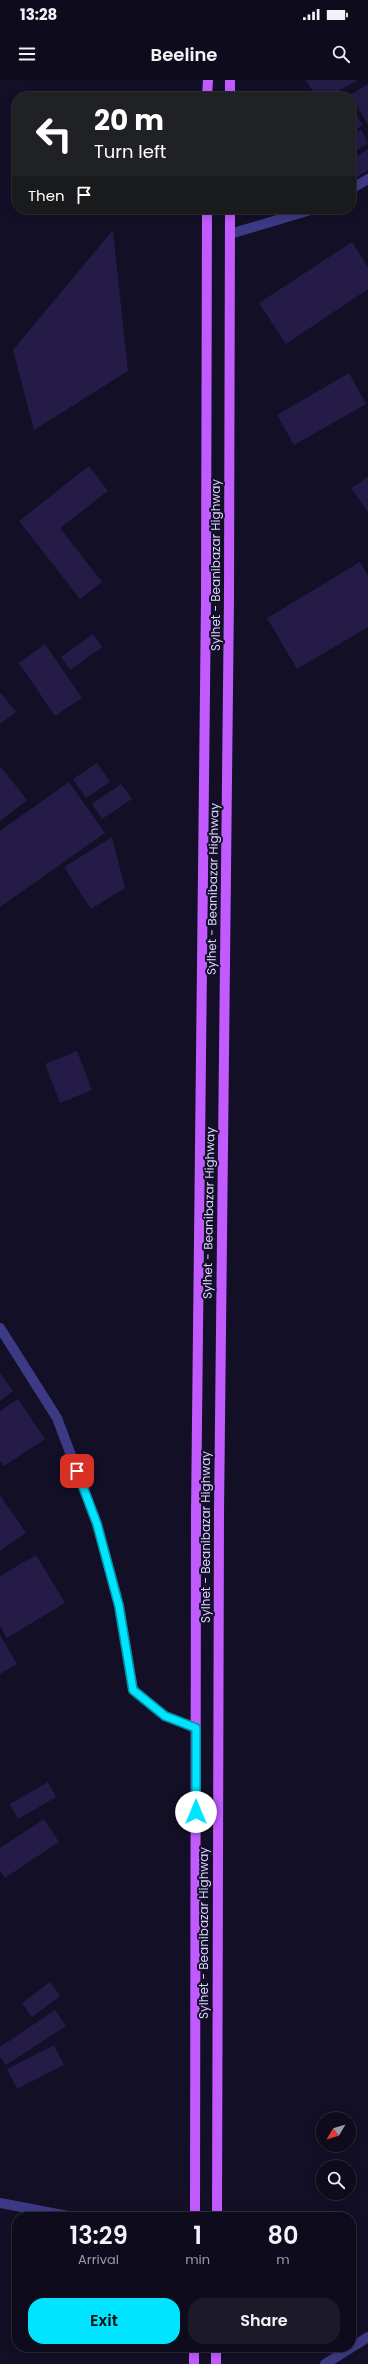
<!DOCTYPE html>
<style>
body{margin:0;font-family:Poppins,sans-serif;background:#1c1929;color:#f1f3f6;height:100vh;display:flex;flex-direction:column;font-size:15px;white-space:nowrap}
*{box-sizing:border-box;margin:0}
p{font-size:13px;color:#9b9ba3}
.icon{flex:none;width:22px;height:22px;fill:none;stroke:currentColor;stroke-width:2;stroke-linecap:round;stroke-linejoin:round}
.map{position:relative;flex:1;overflow:hidden}
.drawer{position:absolute;left:12px;top:2132px;width:344px;height:140px;display:flex;flex-direction:column;background:#0e0b1c;border-radius:16px;box-shadow:0 2px 10px #0003,0 0 0 1px #2e2b3b}
.drawer>*{flex:none}
.top-card{position:absolute;left:12px;top:12px;width:344px;height:122px;border-radius:16px;box-shadow:0 2px 10px #0003,0 0 0 1px #2e2b3b;background:#202124;color:#fff;overflow:hidden}
.needle{width:26px;rotate:232deg}
.buttons{position:absolute;left:316px;top:2032px;display:grid;gap:8px}
.buttons a{display:grid;place-items:center;width:40px;height:40px;border-radius:50%;background:#0e0b1c;box-shadow:0 2px 10px #0003,0 0 0 1px #2e2b3b;font-size:20px}
.pin{position:absolute;display:grid;place-items:center;width:34px;height:34px;color:#fff;margin:-17px;border-radius:8px;box-shadow:0 2px 6px #0006}
.me{position:absolute;width:44px;margin:-22px;rotate:0deg;stroke-linejoin:round;filter:drop-shadow(0 0 3px #0008)}
.turn{display:flex;align-items:center;gap:14px;height:84px;padding:0 16px;font-size:18px}
.turn .icon{width:52px;height:52px;stroke-width:2.5}
.turn b{display:block;font-size:28px;line-height:34px}
.then{display:flex;align-items:center;height:38px;padding:0 16px;background:#0003;gap:8px;font-size:15px}
.eta{display:flex;justify-content:space-evenly;align-items:center;height:68px;text-align:center}
.eta b{font-size:24px;font-weight:600;line-height:28px}
.button{display:flex;gap:8px;margin-top:auto;padding:8px 16px}
.button a{flex:1;height:46px;border-radius:16px;background:#00e5ff;color:#111;font-size:16px;font-weight:600;line-height:46px;text-align:center}
.button a+a{background:#1c1929;color:#f1f3f6}
.status{display:flex;justify-content:space-between;align-items:center;height:28px;padding:0 20px;background:#0e0b1c;direction:ltr}
.status svg{height:11px;fill:currentColor}
header{display:flex;justify-content:space-between;align-items:center;height:52px;padding:0 16px;background:#0e0b1c;font-size:18px;font-weight:600}
.map>svg:first-child{display:block}
.building{fill:#241b47}
.lines{fill:none;stroke-linecap:round;stroke-linejoin:round}
.minor{stroke:#3d3a85;stroke-width:10}
.major{stroke:#c25bff;stroke-width:10}
.route-casing{stroke:#0095a6;stroke-width:10}
.route{stroke:#00e5ff;stroke-width:7}
.labels{text-anchor:middle;stroke-width:4;stroke-linejoin:round;paint-order:stroke}
.street-label{font-size:12px;fill:#d9d4ff;stroke:#130f26}
</style>
<div class="status"><b>13:28</b><svg viewBox="0 0 49 12"><path d="M0 12V9h3v3zM5 12V6h3v6zM10 12V3h3v9zM15 12V0h3v12zM26 1h20v11H26zM47 4h2v5h-2z"/></svg></div>
<header><svg class="icon" aria-label="menu" viewBox="0 0 24 24"><path d="M4 6h16M4 12h16M4 18h16"/></svg>Beeline<svg class="icon" aria-label="search" viewBox="0 0 24 24"><circle cx="10" cy="10" r="6"/><path d="M15 15l6 6"/></svg></header>
<div class="map">
<svg width="368" height="2284" viewBox="0 0 368 2284">
<rect width="100%" height="100%" fill="#130f26"/>
<g class="building">
<path d="M306,0H358L328,17H316Z"/>
<path d="M368,4V45L350,15Z"/>
<path d="M351,27L363,45L351,53Z"/>
<path d="M361,49L368,63L351,74V56Z"/>
<path d="M368,69V90L351,101V80Z"/>
<path d="M113,150L128,291L34,350L13,270Z"/>
<path d="M352,162L368,187V209L286,264L259,223Z"/>
<path d="M349,293L366,324L294,365L277,335Z"/>
<path d="M89,386L108,411L60,448L102,502L80,519L19,441Z"/>
<path d="M368,397V432L351,408Z"/>
<path d="M360,482L368,496V547L297,589L267,538Z"/>
<path d="M93,554L102,567L70,590L61,577Z"/>
<path d="M45,564L82,618L55,636L19,583Z"/>
<path d="M0,612L16,632L0,644Z"/>
<path d="M97,683L110,702L86,718L73,699Z"/>
<path d="M0,686L27,720L0,741Z"/>
<path d="M69,702L105,753L0,827V751Z"/>
<path d="M121,704L132,719L102,739L92,724Z"/>
<path d="M112,757L125,808L91,829L64,787Z"/>
<path d="M77,971L92,1010L60,1023L45,984Z"/>
<path d="M0,1293L13,1311L0,1321Z"/>
<path d="M18,1319L45,1359L4,1386L0,1381V1331Z"/>
<path d="M0,1415L26,1453L0,1471Z"/>
<path d="M36,1475L65,1523L7,1558L0,1546V1496Z"/>
<path d="M0,1555L17,1584L0,1594Z"/>
<path d="M48,1702L56,1717L18,1739L10,1724Z"/>
<path d="M44,1739L59,1762L5,1798L0,1791V1768Z"/>
<path d="M50,1902L60,1916L32,1937L22,1923Z"/>
<path d="M55,1930L66,1946L6,1985L0,1977V1967Z"/>
<path d="M54,1965L64,1985L17,2009L7,1989Z"/>
</g>
<g class="lines">
<g class="minor">
<path d="M351,109L368,99"/>
<path d="M230,154L314,129"/>
<path d="M0,1248L57,1338L97,1444L119,1525L133,1610L165,1636L196,1648"/>
<path d="M0,2123L73,2137"/>
<path d="M325,2284L368,2257"/>
</g>
<g class="major">
<path d="M207,17L208,0"/>
<path d="M230,17V0"/>
<path d="M195,2137L196,1434L206,518L207,129"/>
<path d="M217,2137L219,1433L229,516L230,129"/>
<path d="M194,2284V2267"/>
<path d="M216,2284V2267"/>
</g>
</g>
<g class="lines">
<g class="route-casing">
<path id="route" d="M77,1391L97,1444L119,1526L133,1610L165,1636L196,1648V1732"/>
</g>
<use href="#route" class="route"/>
</g>
<g class="labels">
<g class="street-label">
<text transform="translate(216 485) rotate(-90)" y="4">Sylhet - Beanibazar Highway</text>
<text transform="translate(213 809) rotate(-89)" y="4">Sylhet - Beanibazar Highway</text>
<text transform="translate(209 1133) rotate(-89)" y="4">Sylhet - Beanibazar Highway</text>
<text transform="translate(206 1457) rotate(-90)" y="4">Sylhet - Beanibazar Highway</text>
<text transform="translate(204 1853) rotate(-90)" y="4">Sylhet - Beanibazar Highway</text>
</g>
</g>
</svg>
<div class="buttons">
<a><svg class="needle" viewBox="-14 -14 28 28"><path d="M0-13l5 13h-10z" fill="#e53935"/><path d="M0 13l5-13h-10z" fill="#9b9ba3"/></svg></a>
<a><svg class="icon" aria-label="search" viewBox="0 0 24 24"><circle cx="10" cy="10" r="6"/><path d="M15 15l6 6"/></svg></a>
</div>
<div class="pin" style="left:77px;top:1391px;background:#d93025"><svg class="icon" aria-label="arrive" viewBox="0 0 24 24"><path d="M6 21V4h12l-3 4 3 4H6"/></svg></div>
<svg class="me" style="left:196px;top:1732px" viewBox="-20 -20 40 40"><circle r="19" fill="#fff"/><path d="M0-13L10 11 0 6-10 11z" fill="#00e5ff"/></svg>
<div class="top-card">
<div class="turn"><svg class="icon" aria-label="left" viewBox="0 0 24 24"><path d="M17 20v-9H6M10 6l-5 5 5 5"/></svg><div><b>20 m</b>Turn left</div></div>
<div class="then">Then<svg class="icon" aria-label="arrive" viewBox="0 0 24 24"><path d="M6 21V4h12l-3 4 3 4H6"/></svg></div>
</div>
<section class="drawer">
<div class="eta">
<div><b>13:29</b><p>Arrival</p></div>
<div><b>1</b><p>min</p></div>
<div><b>80</b><p>m</p></div>
</div>
<div class="button"><a>Exit</a><a>Share</a></div>
</section>
</div>
